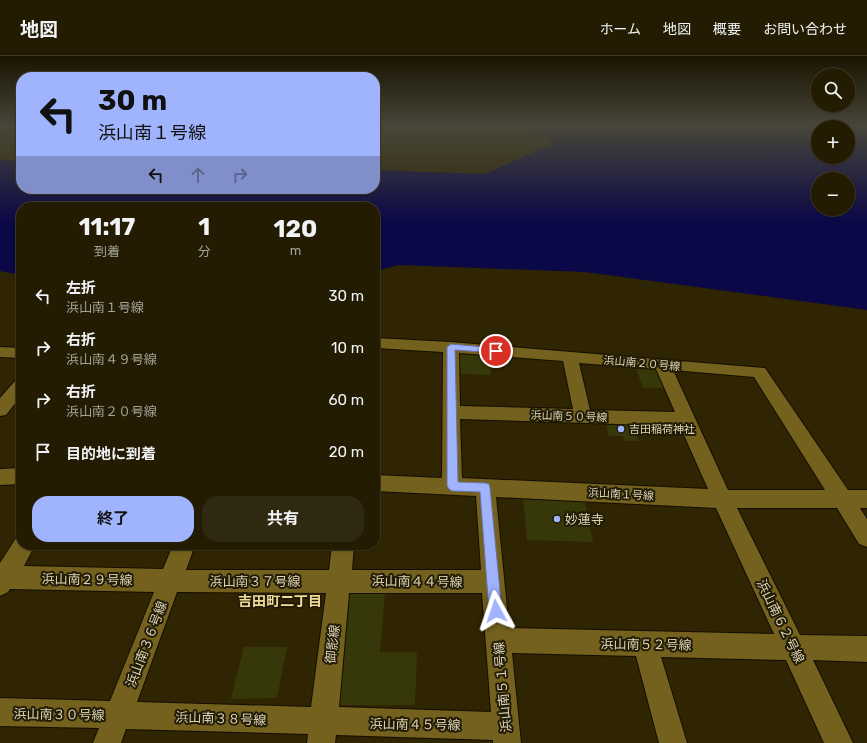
<!DOCTYPE html>
<html lang="ja">
<meta charset="utf-8">
<style>
body{margin:0;font-family:Rubik,"Noto Sans JP",sans-serif;background:#2f2911;color:#f1f3f6;height:100vh;display:flex;flex-direction:column;font-size:15px;white-space:nowrap}
*{box-sizing:border-box;margin:0}
p{font-size:13px;color:#a3a199}
.icon{flex:none;width:22px;height:22px;fill:none;stroke:currentColor;stroke-width:2;stroke-linecap:round;stroke-linejoin:round}
.map{position:relative;flex:1;overflow:hidden}
.panel{position:absolute;left:16px;top:146px;width:364px;height:348px;display:flex;flex-direction:column;background:#231c02;border-radius:16px;box-shadow:0 1px 3px #0004,0 0 0 1px #403a24}
.panel>*{flex:none}
.guide{position:absolute;left:16px;top:16px;width:364px;height:122px;border-radius:16px;box-shadow:0 1px 3px #0004,0 0 0 1px #403a24;background:#a0b3fd;color:#111;overflow:hidden}
.tools{position:absolute;left:811px;top:12px;display:grid;gap:8px}
.tools a{display:grid;place-items:center;width:44px;height:44px;border-radius:50%;background:#231c02;box-shadow:0 1px 3px #0004,0 0 0 1px #403a24;font-size:20px}
.pin{position:absolute;display:grid;place-items:center;width:34px;height:34px;color:#fff;margin:-17px;border:2px solid #fff;border-radius:50%;box-shadow:0 1px 4px #0007}
.me{position:absolute;width:44px;margin:-22px;rotate:355deg;stroke-linejoin:round;filter:drop-shadow(0 0 3px #0008)}
.turn{display:flex;align-items:center;gap:14px;height:84px;padding:0 16px;font-size:18px}
.turn .icon{width:52px;height:52px;stroke-width:2.5}
.turn b{display:block;font-size:28px;line-height:34px}
.lanes{display:flex;align-items:center;height:38px;padding:0 16px;background:#0003;justify-content:center;gap:20px;direction:ltr}
.lanes .off{opacity:.35}
.eta{display:flex;justify-content:space-evenly;align-items:center;height:68px;text-align:center}
.eta b{font-size:24px;font-weight:700;line-height:28px}
.cta{display:flex;gap:8px;margin-top:auto;padding:8px 16px}
.cta a{flex:1;height:46px;border-radius:16px;background:#a0b3fd;color:#111;font-size:16px;font-weight:700;line-height:46px;text-align:center}
.cta a+a{background:#2f2911;color:#f1f3f6}
ul{padding:0;list-style:none}
li{display:flex;align-items:center;gap:12px;height:52px;padding:0 16px}
li div{flex:1}
li b{display:block;font-size:15px}
li em{font-style:normal}
header{display:flex;align-items:center;gap:24px;box-sizing:border-box;height:56px;padding:0 20px;background:#231c02;border-bottom:1px solid #403a24}
header strong{font-size:19px}
nav{display:flex;gap:22px;margin-inline-start:auto;font-size:14px}
.map>svg:first-child{display:block}
.water{fill:#0b0847;fill-rule:evenodd}
.building{fill:#363809}
.lines{fill:none;stroke-linecap:round;stroke-linejoin:round}
.street-casing{stroke:#140e00;stroke-width:2}
.secondary-casing{stroke:#140e00;stroke-width:2}
.street{fill:#74611d;fill-rule:evenodd}
.secondary{fill:#806a17;fill-rule:evenodd}
.route{fill:#a0b3fd;stroke:#6874a4}
.poi-dot{fill:#a0b3fd;stroke:#221c07;stroke-width:1.5}
.labels{text-anchor:middle;stroke-width:4;stroke-linejoin:round;paint-order:stroke}
.street-label{font-size:11px;fill:#ded4b4;stroke:#221c07}
.poi-label{font-size:11px;fill:#ded4b4;stroke:#221c07;text-anchor:start}
.near-poi-label{font-size:13px;fill:#ded4b4;stroke:#221c07;text-anchor:start}
.near-street-label{font-size:13px;fill:#ded4b4;stroke:#221c07}
.near-neighbourhood-label{font-size:14px;font-weight:bold;fill:#efda98;stroke:#221c07}
</style>
<header>
<strong>地図</strong>
<nav><a>ホーム</a><a>地図</a><a>概要</a><a>お問い合わせ</a></nav>
</header>
<div class="map">
<svg width="867" height="687" viewBox="0 0 867 687">
<rect width="100%" height="100%" fill="#2f2502"/>
<path class="water" d="M540,69H867V254L585,216L399,209L375,215V151H21V219L0,215V104L21,105V133H375V114L485,118L552,88ZM818,71H848V101H818ZM818,123H848V153H818Z"/>
<g class="building">
<path d="M458,296L490,298L491,319L458,318Z"/>
<path d="M636,313L661,314L669,332H643Z"/>
<path d="M605,365L633,366L639,385H625L623,380H609Z"/>
<path d="M523,440L584,441L593,486L527,484Z"/>
<path d="M385,535L380,596H417L415,649H336L350,536Z"/>
<path d="M244,591H287L277,642L231,643Z"/>
</g>
<g class="lines">
<g class="street-casing">
<g id="street">
<path d="M375,282L451,286L765,312L848,434H867V452H860L867,463V491L859,488L837,452H737L800,579L867,580V606L813,604L853,687H824L786,604L661,601L687,687H659L636,600L512,597L521,687H493V684L336,679L335,687H307L308,678L126,673L121,687H93L99,672L0,670V642L110,645L154,536L10,533L8,536L0,540V507L16,482L21,480V489H35L24,510L163,513L173,489H195L186,514H329L332,489H354L352,514H481L476,440L375,435V419L442,422L443,296L375,292ZM459,297L563,305L573,353L460,350ZM579,307L656,313L675,356L590,354ZM673,314L754,321L825,434H728ZM460,363L680,370L708,433L462,422ZM496,441L716,452L774,578L509,572ZM177,536L326,537L311,651L137,646ZM349,537H482L491,656L339,651Z"/>
<path d="M0,291L21,292V302L0,301Z"/>
<path d="M21,323V340L6,359L0,360V342L15,325Z"/>
<path d="M21,412V428L0,429V413Z"/>
</g>
</g>
<g class="secondary-casing">
<path id="secondary" d="M375,69L527,70L532,73L527,76L375,73Z"/>
</g>
<use href="#street" class="street"/>
<use href="#secondary" class="secondary"/>
</g>
<linearGradient id="sky" x2="0" y2="1"><stop stop-color="#1a1401"/><stop offset="0.42" stop-color="#474639"/><stop offset="1" stop-color="#474639" stop-opacity="0"/></linearGradient>
<rect width="867" height="166" fill="url(#sky)"/>
<path class="route" d="M451,288L496,292L500,295L496,297L455,294L458,426L485,427L489,428L490,432L502,555L500,559L496,561L491,559L489,555L480,436L452,435L449,433L447,430V291Z"/>
<g class="poi-dot">
<circle cx="621" cy="373" r="4"/>
<circle cx="557" cy="463" r="4"/>
</g>
<g class="labels">
<g class="street-label">
<text transform="translate(642 307) rotate(5)" y="4">浜山南２０号線</text>
<text transform="translate(569 360) rotate(2)" y="4">浜山南５０号線</text>
<text transform="translate(621 438) rotate(3)" y="4">浜山南１号線</text>
</g>
<g class="poi-label">
<text x="629" y="377">吉田稲荷神社</text>
</g>
<g class="near-poi-label">
<text x="565" y="468">妙蓮寺</text>
</g>
<g class="near-street-label">
<text transform="translate(87 523) rotate(1)" y="5">浜山南２９号線</text>
<text x="255" y="530">浜山南３７号線</text>
<text transform="translate(417 525) rotate(1)" y="5">浜山南４４号線</text>
<text transform="translate(781 565) rotate(64)" y="5">浜山南６２号線</text>
<text transform="translate(146 588) rotate(-69)" y="5">浜山南３６号線</text>
<text transform="translate(332 588) rotate(-83)" y="5">御影線</text>
<text transform="translate(646 588) rotate(1)" y="5">浜山南５２号線</text>
<text transform="translate(502 631) rotate(-95)" y="5">浜山南５１号線</text>
<text transform="translate(59 658) rotate(1)" y="5">浜山南３０号線</text>
<text transform="translate(221 662) rotate(2)" y="5">浜山南３８号線</text>
<text transform="translate(415 668) rotate(1)" y="5">浜山南４５号線</text>
</g>
<g class="near-neighbourhood-label">
<text x="280" y="550">吉田町二丁目</text>
</g>
</g>
</svg>
<div class="tools">
<a><svg class="icon" aria-label="search" viewBox="0 0 24 24"><circle cx="10" cy="10" r="6"/><path d="M15 15l6 6"/></svg></a>
<a>+</a>
<a>−</a>
</div>
<div class="pin" style="left:496px;top:295px;background:#d93025"><svg class="icon" aria-label="arrive" viewBox="0 0 24 24"><path d="M6 21V4h12l-3 4 3 4H6"/></svg></div>
<svg class="me" style="left:496px;top:555px" viewBox="-20 -20 40 40"><path d="M0-17L14 15 0 8-14 15z" fill="#a0b3fd" stroke="#fff" stroke-width="4"/></svg>
<div class="guide">
<div class="turn"><svg class="icon" aria-label="left" viewBox="0 0 24 24"><path d="M17 20v-9H6M10 6l-5 5 5 5"/></svg><div><b>30 m</b>浜山南１号線</div></div>
<div class="lanes"><svg class="icon" aria-label="left" viewBox="0 0 24 24"><path d="M17 20v-9H6M10 6l-5 5 5 5"/></svg><svg class="icon off" aria-label="ahead" viewBox="0 0 24 24"><path d="M12 20V5M6 11l6-6 6 6"/></svg><svg class="icon off" aria-label="right" viewBox="0 0 24 24"><path d="M7 20v-9h11M14 6l5 5-5 5"/></svg></div>
</div>
<section class="panel">
<div class="eta">
<div><b>11:17</b><p>到着</p></div>
<div><b>1</b><p>分</p></div>
<div><b>120</b><p>m</p></div>
</div>
<ul>
<li><svg class="icon" aria-label="left" viewBox="0 0 24 24"><path d="M17 20v-9H6M10 6l-5 5 5 5"/></svg><div><b>左折</b><p>浜山南１号線</p></div><em>30 m</em></li>
<li><svg class="icon" aria-label="right" viewBox="0 0 24 24"><path d="M7 20v-9h11M14 6l5 5-5 5"/></svg><div><b>右折</b><p>浜山南４９号線</p></div><em>10 m</em></li>
<li><svg class="icon" aria-label="right" viewBox="0 0 24 24"><path d="M7 20v-9h11M14 6l5 5-5 5"/></svg><div><b>右折</b><p>浜山南２０号線</p></div><em>60 m</em></li>
<li><svg class="icon" aria-label="arrive" viewBox="0 0 24 24"><path d="M6 21V4h12l-3 4 3 4H6"/></svg><div><b>目的地に到着</b></div><em>20 m</em></li>
</ul>
<div class="cta"><a>終了</a><a>共有</a></div>
</section>
</div>
